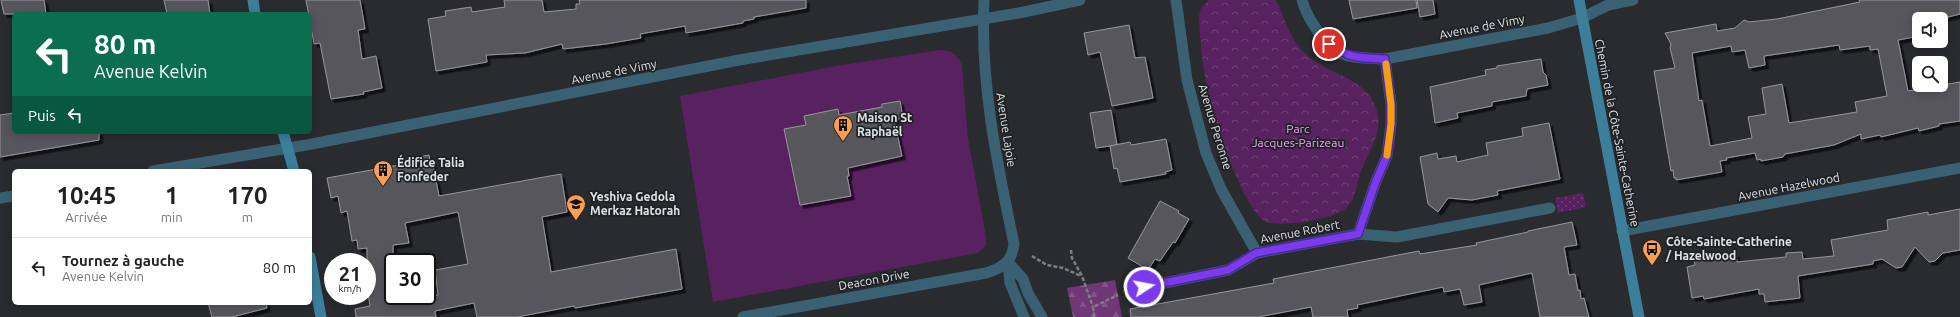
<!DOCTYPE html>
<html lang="fr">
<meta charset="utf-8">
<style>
body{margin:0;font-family:Ubuntu,sans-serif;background:#f6f6f6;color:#202124;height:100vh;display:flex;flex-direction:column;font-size:15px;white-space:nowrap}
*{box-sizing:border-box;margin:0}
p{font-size:13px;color:#757577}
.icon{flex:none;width:22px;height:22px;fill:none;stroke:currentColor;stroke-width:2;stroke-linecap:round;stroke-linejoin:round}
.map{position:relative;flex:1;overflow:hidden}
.panel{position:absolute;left:12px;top:169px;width:300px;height:136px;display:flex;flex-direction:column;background:#fff;border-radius:6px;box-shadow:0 2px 10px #0003}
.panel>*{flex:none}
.guide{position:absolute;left:12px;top:12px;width:300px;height:122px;border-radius:6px;box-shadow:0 2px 10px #0003;background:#0b6e4f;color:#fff;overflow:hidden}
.buttons{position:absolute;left:1912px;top:12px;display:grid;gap:8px}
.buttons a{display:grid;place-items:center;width:36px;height:36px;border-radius:6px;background:#fff;box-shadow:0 2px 10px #0003;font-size:20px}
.speed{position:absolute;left:324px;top:253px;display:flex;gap:8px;font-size:20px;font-weight:700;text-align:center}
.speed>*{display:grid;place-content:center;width:52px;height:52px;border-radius:50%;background:#fff;box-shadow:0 2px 10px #0003;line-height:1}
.speed small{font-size:10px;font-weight:400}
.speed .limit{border:2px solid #111;border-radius:6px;background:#fff;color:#111}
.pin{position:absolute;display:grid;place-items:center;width:34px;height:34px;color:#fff;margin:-17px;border:2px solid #fff;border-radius:50%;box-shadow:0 1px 4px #0007}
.me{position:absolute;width:44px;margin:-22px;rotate:79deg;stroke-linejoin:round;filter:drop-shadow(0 0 3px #0008)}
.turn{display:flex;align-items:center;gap:14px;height:84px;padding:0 16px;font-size:18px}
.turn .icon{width:52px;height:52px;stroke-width:2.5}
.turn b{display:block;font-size:28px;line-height:34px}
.then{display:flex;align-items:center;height:38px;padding:0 16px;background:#0003;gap:8px;font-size:15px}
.eta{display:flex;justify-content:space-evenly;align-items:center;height:68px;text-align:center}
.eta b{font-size:24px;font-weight:700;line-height:28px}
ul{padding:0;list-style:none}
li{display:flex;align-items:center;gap:12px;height:60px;padding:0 16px;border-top:1px solid #e0e0e0}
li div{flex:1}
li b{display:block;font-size:15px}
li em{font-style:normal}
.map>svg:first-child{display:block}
.grass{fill:url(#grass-dots)}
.forest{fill:url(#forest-firs)}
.park{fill:url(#park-crowns)}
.garden{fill:#58215f}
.building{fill:#57575c;stroke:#97969c;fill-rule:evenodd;filter:url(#shadow)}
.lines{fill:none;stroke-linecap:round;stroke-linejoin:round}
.path{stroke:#7c7e81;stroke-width:2.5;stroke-dasharray:4 2;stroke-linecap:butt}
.service{stroke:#396173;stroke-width:11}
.minor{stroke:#396173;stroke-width:11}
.secondary{stroke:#3b7f9b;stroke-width:11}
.route-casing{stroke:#51269a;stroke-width:10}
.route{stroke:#7c3aed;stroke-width:7}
.slow{stroke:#f59e0b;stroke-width:7}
.labels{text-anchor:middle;stroke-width:3.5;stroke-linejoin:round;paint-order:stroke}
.street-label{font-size:12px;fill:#e0e2e4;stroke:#1f2225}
.poi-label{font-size:12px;font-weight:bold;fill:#e0e2e4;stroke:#1f2225;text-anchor:start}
.park-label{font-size:12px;fill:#f2a2fb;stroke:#1f2225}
</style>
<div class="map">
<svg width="1960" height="317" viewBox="0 0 1960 317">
<defs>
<pattern id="grass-dots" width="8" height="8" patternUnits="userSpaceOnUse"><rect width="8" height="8" fill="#58215f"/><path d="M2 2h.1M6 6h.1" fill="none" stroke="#704176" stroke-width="1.8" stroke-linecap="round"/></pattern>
<pattern id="forest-firs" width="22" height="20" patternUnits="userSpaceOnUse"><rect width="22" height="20" fill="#6f3776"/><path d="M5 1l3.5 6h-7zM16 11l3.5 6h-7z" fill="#835489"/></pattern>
<pattern id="park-crowns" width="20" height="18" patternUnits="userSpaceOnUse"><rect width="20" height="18" fill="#58215f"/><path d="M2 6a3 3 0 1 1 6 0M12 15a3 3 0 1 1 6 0" fill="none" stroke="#704176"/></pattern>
<filter id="shadow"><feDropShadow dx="3.5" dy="3.5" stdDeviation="0" flood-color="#0009"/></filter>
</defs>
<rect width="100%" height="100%" fill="#292b2f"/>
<path class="grass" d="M1583,193L1586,207L1558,213L1555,198Z"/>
<path class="forest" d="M1115,280L1122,317H1073L1067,288Z"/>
<path class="park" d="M1209,0H1276C1285,17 1287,33 1300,48C1324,77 1366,73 1377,111C1384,132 1367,154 1360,173C1356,186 1357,199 1345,209C1332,219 1281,228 1266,222C1245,212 1214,121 1209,97C1203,70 1200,44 1199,16L1201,8Z"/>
<path class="garden" d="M939,50C950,50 958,54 962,65L968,138L986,236V246L978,253L713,302L680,96L836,66Z"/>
<g class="building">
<path d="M1,0H44L46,14H4Z"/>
<path d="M164,0H208L210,14H167Z"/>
<path d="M306,0H360L365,29L358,30L362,59L376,56L382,88L363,92L364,94L331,99L320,43L314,44Z"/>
<path d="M504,0H542L544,12L576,9V4H580L579,0H806V8L754,17V19L743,21V23L686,33L685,26L640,34L641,38L606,44L563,49L562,44L525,53L486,55L487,62L436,71L428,19L446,16L445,11L471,7L472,12L505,7Z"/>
<path d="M1349,0H1416L1417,8L1353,19Z"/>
<path d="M1417,0H1433L1435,14L1420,17Z"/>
<path d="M1859,0H1960V14L1940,19H1919V36L1898,40L1908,91L1960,82V121L1939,124V126L1919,131L1918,128L1881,137L1880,135L1861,139V134L1834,145L1785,154L1783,157L1761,161V159L1757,160L1755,153L1726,158L1727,160L1720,161L1722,172L1676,180V178H1674L1673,170L1671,171L1654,71L1675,68L1670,48L1671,44L1665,33L1716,24L1717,31L1735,28L1744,20L1749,22L1777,19L1860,2ZM1839,45L1840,50L1870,46V50L1878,49L1887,96L1855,102L1857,112L1789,123L1782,84L1762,88L1766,114L1748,117L1752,138L1710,146L1702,100L1699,101L1692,53L1731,46L1732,52L1745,50L1749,68L1765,65L1764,56Z"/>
<path d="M1129,25L1135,58L1145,57L1153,98L1112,106L1100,52L1088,55L1084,33Z"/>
<path d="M1541,59L1543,72L1546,75L1548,85L1527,89L1526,96L1492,102V106L1457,113L1458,118L1435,123L1430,87L1486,75L1485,70L1497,68V66Z"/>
<path d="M900,101L903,118L894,120L902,156L848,168L849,176H847L851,196L800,205L784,129L806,125L804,116L838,109L839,115L882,107V104Z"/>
<path d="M1111,110L1117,145L1096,148L1090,113Z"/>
<path d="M14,113V132H99V140L0,157V115Z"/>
<path d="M1549,123L1560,179L1497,191L1498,195L1472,200L1448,198L1438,212L1428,204L1420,157L1437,153L1438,159L1456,156L1457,162L1488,155L1486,143L1523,136L1522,128Z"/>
<path d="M1166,139L1172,170L1165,172L1166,174L1120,182L1117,168L1114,169L1110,146L1130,142L1131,145Z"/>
<path d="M429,155L430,161L432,160L439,196L561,174L567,212L542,217L551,272L676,249L682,289L575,308L574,306L517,317H477L474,303L435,311L436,317H356L355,309L370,306L367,287V248L358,249L357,240L352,241L347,211L341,213L338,196L331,198L327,178L410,163L409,159ZM458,212L468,264L435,270L438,295L393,302V245L409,243L405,223Z"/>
<path d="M1160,201L1179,211L1178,213L1189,219L1175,243L1173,242L1160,261L1155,259L1148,270L1128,258Z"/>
<path d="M1960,209V250L1943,253L1935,261L1929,262L1915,247L1902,267L1896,268L1882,259L1873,261V264L1798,276L1800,298L1765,302L1764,294H1759V289L1704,299L1703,296L1692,298L1687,267L1695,265L1694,260L1736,254L1737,262L1786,257V253L1802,252L1803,259L1834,256L1831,240L1888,230L1887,220L1912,215L1928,212V215Z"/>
<path d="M1572,222L1577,245L1564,247L1569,275L1575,274L1578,291L1580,290L1581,299L1584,298L1589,317H1540L1532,273L1479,285L1482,302L1464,305L1460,289L1444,292L1443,287L1357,305L1358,308L1347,310L1348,317H1313L1311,307L1258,317H1131L1130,309L1274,283L1273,279L1419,251L1420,254L1477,245L1476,243L1528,232V231Z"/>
<path d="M208,303H266L267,308L232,317H212Z"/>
</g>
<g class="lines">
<g class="path">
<path d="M1071,250L1072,258L1082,276L1093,307"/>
<path d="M1032,256L1047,265L1063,268L1081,276"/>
<path d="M1094,317L1093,307L1118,295"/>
</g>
<g class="service">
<path d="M1008,262L1023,279L1028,293L1042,317"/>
<path d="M1008,262L1010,283L1024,317"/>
</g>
<g class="minor">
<path d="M1176,0L1187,80L1206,153L1221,189L1257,253"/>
<path d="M1302,0C1306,16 1326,48 1342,54C1355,59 1372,58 1385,59L1548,28L1582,18L1608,5L1633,0"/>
<path d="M153,171L312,144L739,60L1019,13L1080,0"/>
<path d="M0,198L14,196"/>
<path d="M1622,231L1960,168"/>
<path d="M1358,234L1376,181L1387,156L1391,124V104L1385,59"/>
<path d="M1130,290L1228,270L1257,253L1358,234L1397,237L1550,208"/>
<path d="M743,317L986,273C1002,268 1012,262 1014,244C997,163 980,83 984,0"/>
</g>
<g class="secondary">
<path d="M253,0L255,14"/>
<path d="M1579,0L1639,317"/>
<path d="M283,132L294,171"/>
<path d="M310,257L321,317"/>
</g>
</g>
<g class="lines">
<g class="route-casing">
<path id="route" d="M1144,287L1228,270L1256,253L1358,234L1376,181L1387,156L1391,124V104L1385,59C1362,58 1349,59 1329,44"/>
</g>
<use href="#route" class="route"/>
<path class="slow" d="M1386,64L1391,104V124L1387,155"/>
</g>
<defs>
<g id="building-pin" transform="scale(1)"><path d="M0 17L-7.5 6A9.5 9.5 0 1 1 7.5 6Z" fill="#fb9e50" stroke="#1f2225"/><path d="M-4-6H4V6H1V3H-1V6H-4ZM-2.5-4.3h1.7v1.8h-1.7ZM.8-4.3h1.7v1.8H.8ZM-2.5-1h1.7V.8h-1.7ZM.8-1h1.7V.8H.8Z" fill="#111"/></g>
<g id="school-pin" transform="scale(1)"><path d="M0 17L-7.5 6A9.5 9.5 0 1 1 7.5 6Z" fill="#fb9e50" stroke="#1f2225"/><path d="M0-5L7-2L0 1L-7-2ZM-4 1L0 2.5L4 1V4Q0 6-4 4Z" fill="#111"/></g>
<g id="bus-pin" transform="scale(1)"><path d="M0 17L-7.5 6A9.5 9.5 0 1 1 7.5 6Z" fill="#fb9e50" stroke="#1f2225"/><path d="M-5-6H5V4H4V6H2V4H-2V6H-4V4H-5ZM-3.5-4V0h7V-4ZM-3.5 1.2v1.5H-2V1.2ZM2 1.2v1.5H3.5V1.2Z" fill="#111"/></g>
</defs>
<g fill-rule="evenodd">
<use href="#building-pin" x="843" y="125"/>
<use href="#building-pin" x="383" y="170"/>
<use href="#school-pin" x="576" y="204"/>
<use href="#bus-pin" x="1652" y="249"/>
</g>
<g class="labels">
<g class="street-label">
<text transform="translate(1482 27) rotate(-11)" y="4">Avenue de Vimy</text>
<text transform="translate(614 72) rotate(-11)" y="4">Avenue de Vimy</text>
<text transform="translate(1215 127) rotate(73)" y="4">Avenue Peronne</text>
<text transform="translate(1006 130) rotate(81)" y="4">Avenue Lajoie</text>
<text transform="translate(1617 133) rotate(79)" y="4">Chemin de la Côte-Sainte-Catherine</text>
<text transform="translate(1789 187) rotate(-11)" y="4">Avenue Hazelwood</text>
<text transform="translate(1300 232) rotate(-11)" y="4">Avenue Robert</text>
<text transform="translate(874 280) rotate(-10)" y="4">Deacon Drive</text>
</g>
<g class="poi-label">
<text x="857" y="122">Maison St<tspan x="857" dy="14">Raphaël</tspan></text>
<text x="397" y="167">Édifice Talia<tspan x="397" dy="14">Fonfeder</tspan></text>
<text x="590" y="201">Yeshiva Gedola<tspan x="590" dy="14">Merkaz Hatorah</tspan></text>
<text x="1666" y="246">Côte-Sainte-Catherine<tspan x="1666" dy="14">/ Hazelwood</tspan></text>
</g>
<g class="park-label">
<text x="1298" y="133">Parc<tspan x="1298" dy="14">Jacques-Parizeau</tspan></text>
</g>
</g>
</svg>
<div class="buttons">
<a><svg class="icon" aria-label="sound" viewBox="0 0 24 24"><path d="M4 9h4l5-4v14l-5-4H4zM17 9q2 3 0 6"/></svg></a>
<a><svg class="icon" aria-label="search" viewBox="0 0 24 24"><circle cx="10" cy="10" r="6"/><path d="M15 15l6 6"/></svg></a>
</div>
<div class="speed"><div>21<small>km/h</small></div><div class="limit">30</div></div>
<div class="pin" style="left:1329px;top:44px;background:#d93025"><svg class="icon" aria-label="arrive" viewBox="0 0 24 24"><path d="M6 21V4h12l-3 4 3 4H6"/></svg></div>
<svg class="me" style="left:1144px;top:287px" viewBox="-20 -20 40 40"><circle r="17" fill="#7c3aed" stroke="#fff" stroke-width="3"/><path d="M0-11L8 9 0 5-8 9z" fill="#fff"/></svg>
<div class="guide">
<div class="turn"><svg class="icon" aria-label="left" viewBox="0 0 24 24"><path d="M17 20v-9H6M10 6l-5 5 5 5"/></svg><div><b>80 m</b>Avenue Kelvin</div></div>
<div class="then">Puis<svg class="icon" aria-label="left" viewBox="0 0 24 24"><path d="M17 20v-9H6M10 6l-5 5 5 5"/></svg></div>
</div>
<section class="panel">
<div class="eta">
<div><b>10:45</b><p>Arrivée</p></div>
<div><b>1</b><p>min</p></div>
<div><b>170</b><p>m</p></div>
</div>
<ul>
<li><svg class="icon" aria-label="left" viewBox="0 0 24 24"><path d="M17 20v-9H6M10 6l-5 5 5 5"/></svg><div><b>Tournez à gauche</b><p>Avenue Kelvin</p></div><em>80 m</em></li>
</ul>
</section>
</div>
